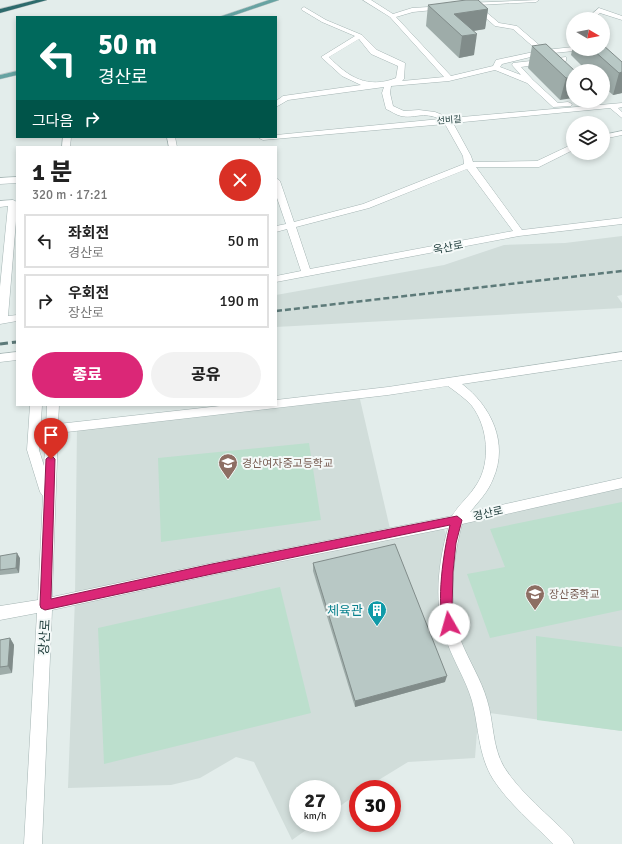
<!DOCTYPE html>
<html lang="ko">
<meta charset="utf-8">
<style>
body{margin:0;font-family:Signika,"Noto Sans KR",sans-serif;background:#f2f2f2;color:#222;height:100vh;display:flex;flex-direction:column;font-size:15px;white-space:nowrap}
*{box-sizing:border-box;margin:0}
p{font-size:13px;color:#767676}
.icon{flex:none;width:22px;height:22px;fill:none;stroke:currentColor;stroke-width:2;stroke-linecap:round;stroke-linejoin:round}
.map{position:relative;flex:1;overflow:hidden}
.sheet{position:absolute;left:16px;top:146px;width:261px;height:260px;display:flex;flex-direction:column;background:#fff;border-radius:0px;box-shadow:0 2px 6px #0003}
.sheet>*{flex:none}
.banner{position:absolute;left:16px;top:16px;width:261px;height:122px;border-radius:0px;box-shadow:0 2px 6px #0003;background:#00695c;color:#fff;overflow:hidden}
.needle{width:26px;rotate:100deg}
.buttons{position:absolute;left:566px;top:12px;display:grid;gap:8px}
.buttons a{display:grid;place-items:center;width:44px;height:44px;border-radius:50%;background:#fff;box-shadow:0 2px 6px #0003;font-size:20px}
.speed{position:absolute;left:289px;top:780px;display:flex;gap:8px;font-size:20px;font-weight:700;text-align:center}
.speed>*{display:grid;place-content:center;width:52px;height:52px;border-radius:50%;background:#fff;box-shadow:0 2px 6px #0003;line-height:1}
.speed small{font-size:10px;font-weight:400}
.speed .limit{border:6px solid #d22;background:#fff;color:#111}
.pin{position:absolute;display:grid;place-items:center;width:34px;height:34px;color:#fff;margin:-41px -17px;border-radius:50% 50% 50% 0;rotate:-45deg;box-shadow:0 0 4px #0007}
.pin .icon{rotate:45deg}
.me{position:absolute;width:44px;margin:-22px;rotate:353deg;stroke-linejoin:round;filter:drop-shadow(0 0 3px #0008)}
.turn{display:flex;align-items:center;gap:14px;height:84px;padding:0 16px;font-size:18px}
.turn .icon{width:52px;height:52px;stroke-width:2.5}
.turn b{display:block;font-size:28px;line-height:34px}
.then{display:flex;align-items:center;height:38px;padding:0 16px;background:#0003;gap:8px;font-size:15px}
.round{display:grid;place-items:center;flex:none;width:42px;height:42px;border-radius:21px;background:#f2f2f2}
.summary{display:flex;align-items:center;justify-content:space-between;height:68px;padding:0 16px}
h1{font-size:24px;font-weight:800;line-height:30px}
.cta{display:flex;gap:8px;margin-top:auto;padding:8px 16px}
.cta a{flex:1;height:46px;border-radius:24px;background:#db2777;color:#fff;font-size:16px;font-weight:800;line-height:46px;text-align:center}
.cta a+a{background:#f2f2f2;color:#222}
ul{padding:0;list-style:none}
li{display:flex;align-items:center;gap:12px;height:54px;margin:0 8px 6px;padding:0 8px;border:2px solid #e0e0e0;border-radius:0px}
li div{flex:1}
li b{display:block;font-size:15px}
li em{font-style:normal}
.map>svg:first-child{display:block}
.built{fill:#d1ddda}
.green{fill:#bcdfcd}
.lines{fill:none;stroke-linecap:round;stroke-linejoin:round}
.minor-casing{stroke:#a5b5b4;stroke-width:1}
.major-casing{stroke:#c1c9c9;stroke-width:1}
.highway-casing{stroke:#c1c9c9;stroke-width:1}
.minor{fill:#fff;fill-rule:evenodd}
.major{fill:#67a3a2;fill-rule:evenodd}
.highway{fill:#2d6b6c;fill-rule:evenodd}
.rail-far1{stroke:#5d7a79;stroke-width:2.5;stroke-dasharray:6 3;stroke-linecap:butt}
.rail{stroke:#5d7a79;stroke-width:3;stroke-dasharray:8 4;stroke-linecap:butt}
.wall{fill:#9eaca9}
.shaded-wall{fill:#818c8a}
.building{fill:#b8c8c5;stroke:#818c8a}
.route{fill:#db2777;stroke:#8e194d}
.labels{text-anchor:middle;stroke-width:4;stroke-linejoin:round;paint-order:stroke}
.far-street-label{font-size:9px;fill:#223f3e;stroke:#f4f9f8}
.street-label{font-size:11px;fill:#223f3e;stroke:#f4f9f8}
.education-label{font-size:11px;fill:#785e54;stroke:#f4f9f8;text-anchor:start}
.near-culture-label{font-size:13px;fill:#0d838f;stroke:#f4f9f8;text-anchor:end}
.near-street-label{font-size:13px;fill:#223f3e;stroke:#f4f9f8}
</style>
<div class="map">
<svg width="622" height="844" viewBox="0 0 622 844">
<rect width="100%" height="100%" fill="#e3edeb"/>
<g class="built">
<path d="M622,236V295L617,296L622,303V308L276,327V295L444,265L504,245L565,243Z"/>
<path d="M359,395L391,533L441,523L451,545L457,520L622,483V731L482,712L479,705L475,758L408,762L364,789H358V793L332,812V789H298V823H316L292,840L254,762L236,757L200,778L171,785L68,788L75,598L77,426Z"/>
</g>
<g class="green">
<path d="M309,443L321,520L161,542L158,458Z"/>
<path d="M622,502V610L490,638L467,574L505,567L490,529Z"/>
<path d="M280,587L311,713L104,764L98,628Z"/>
<path d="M536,636L622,647V731L537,720Z"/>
</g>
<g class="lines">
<g class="minor-casing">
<g id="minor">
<path d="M363,0H371L393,14L412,8L445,6L446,7L443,9L413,12L396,17L451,76L493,66L496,60L538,51L513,29L495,26L472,6L465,5V3L539,0L536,2L478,5L499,23L517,26L545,50L573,47V49H578L574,51L543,54L502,64L500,67L521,75L512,65L513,63L566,57V61H563L521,67L533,80L558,103L568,102L572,104L571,106L553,107L527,83L495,70L449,81L391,86L390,93L393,106L404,111L419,110L435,112L450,118L622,103V107L618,108L622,112V118L610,108L453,123L471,156L473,162L537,161L573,144V150L539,167H476L522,230L622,218V224L519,236L276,282V276L301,271L287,229L276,232V226L286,224L276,195V178L280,181L294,222L363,204L464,164L463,156L445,124L263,140L259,138L276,137V135L440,119C423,111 414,119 401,116C396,115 391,111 386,109L382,93L384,87L288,100L276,107V101L283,96L361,85L342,76L321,57L355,36L322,22L302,10L301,9L304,7L326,20L362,35L377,50L405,63L404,79L402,81L444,77L390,17ZM359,39L371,54L398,66L396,78C368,89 349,78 329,57ZM467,169L513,231L310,269L296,227L369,208Z"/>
<path d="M599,8L622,16V20L600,13L593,19H586Z"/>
<path d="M622,131V135L603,139V135Z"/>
<path d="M63,137H71L70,147H62Z"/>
<path d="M167,137H175L177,147H169Z"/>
<path d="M17,177V183L0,184V178Z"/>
<path d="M13,200L17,202V209L8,316L17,315V321L0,324V287L8,206L0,207V201Z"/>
<path d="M17,352V360L0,362V354Z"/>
<path d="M622,352V360L462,384C491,406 509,443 493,479C488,492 479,501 470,512L622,478V488L462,524C452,562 448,604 461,641C469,661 481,679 487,700C494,722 492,747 504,767C521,794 549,815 571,838L574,844H553C533,823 509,804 493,779C478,755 479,727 472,701C466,680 454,662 447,642C433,606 438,564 448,528L212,575L52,610L42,844H24L37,613L0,620V606L38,600L43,496L40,492L27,450L30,405H42L39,450L44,466L47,405H59L58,424L229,405H276V400L388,387ZM448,386C456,392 465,398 472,406C488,427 491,462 477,484C470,496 459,504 452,516L212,563L52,597L58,433L388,395Z"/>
</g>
</g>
<g class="major-casing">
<g id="major">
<path d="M269,0H279L229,17H219Z"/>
<path d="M17,71V75L0,79V75Z"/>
</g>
</g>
<g class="highway-casing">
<path id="highway" d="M36,0H47L0,13V9Z"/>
</g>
<use href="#minor" class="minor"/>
<use href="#major" class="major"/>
<use href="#highway" class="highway"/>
<path class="rail-far1" d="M276,311L622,271"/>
<path class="rail" d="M0,344L17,342"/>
</g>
<g class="wall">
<path d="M428,5L488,9L485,29L474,31V55L459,58L426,26Z"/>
<path d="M532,46L575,71L560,100L528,68Z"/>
<path d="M573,46V49H603L622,62V93L613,95L603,86V71H587L571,55Z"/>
<path d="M0,556L20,558L19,573L0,575Z"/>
<path d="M313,563L445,682L355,707L313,571Z"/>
<path d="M10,638L14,645L12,673L0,675V640Z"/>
</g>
<g class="shaded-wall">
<path d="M488,9L485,29L459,33L454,14Z"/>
<path d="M477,34L474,55L459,58L462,36Z"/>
<path d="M622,72V93L613,95L619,73Z"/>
<path d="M573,77V98L560,100L566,78Z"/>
<path d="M17,553L20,558L19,573L16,568Z"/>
<path d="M10,638L14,645L12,673L8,666Z"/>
<path d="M447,676L445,682L355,707V701Z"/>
</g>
<g class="building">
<path d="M466,0H478L488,9L454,14L477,34L462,36L428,5Z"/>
<path d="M546,44L575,71H573V77L566,78L532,46Z"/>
<path d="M603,45L622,62V72L619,73L592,49H603Z"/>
<path d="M395,544L447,676L355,701L313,563Z"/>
<path d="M17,553L16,568L0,570V556Z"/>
<path d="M10,638L8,666L0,667V640Z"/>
</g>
<path class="route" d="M51,455L55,459L51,599L212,564L457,516L462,520L456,543L453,572L452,610L454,624L453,628L449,629L445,628C435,605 444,549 450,525L212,574L45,610L41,608L40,605L46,459Z"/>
<defs>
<g id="school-pin" transform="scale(1)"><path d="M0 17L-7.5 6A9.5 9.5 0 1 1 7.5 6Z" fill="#8d6e63" stroke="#f4f9f8"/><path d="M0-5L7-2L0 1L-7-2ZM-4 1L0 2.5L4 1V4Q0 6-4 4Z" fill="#fff"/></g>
<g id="building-pin" transform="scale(1)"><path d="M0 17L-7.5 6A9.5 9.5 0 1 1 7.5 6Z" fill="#0f9aa8" stroke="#f4f9f8"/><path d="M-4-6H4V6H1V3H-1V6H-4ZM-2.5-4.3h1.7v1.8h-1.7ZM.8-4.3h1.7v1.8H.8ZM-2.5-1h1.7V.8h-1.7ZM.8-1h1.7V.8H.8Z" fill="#fff"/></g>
</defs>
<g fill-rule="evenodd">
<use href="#school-pin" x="228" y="463"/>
<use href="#school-pin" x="535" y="594"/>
<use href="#building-pin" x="377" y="610"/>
</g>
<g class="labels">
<g class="far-street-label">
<text transform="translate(449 120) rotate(-5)" y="3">선비길</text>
</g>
<g class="street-label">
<text transform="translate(448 247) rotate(-11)" y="4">옥산로</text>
<text transform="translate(488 513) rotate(-13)" y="4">경산로</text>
</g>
<g class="education-label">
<text x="242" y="467">경산여자중고등학교</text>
<text x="549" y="598">장산중학교</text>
</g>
<g class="near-culture-label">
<text x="363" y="615">체육관</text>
</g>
<g class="near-street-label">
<text transform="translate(44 637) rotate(-87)" y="5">장산로</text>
</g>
</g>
</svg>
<div class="buttons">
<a><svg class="needle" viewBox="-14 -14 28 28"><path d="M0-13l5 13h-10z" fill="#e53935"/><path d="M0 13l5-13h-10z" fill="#767676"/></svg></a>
<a><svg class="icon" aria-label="search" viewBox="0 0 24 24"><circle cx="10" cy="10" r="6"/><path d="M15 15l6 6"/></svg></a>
<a><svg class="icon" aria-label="layers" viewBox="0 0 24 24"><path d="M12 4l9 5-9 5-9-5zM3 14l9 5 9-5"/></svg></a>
</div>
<div class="speed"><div>27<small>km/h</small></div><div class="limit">30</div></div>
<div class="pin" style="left:51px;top:459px;background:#d93025"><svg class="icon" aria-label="arrive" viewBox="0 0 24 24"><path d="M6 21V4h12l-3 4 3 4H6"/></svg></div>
<svg class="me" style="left:449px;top:624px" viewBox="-20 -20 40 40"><circle r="19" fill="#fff"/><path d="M0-13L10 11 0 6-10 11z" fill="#db2777"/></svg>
<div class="banner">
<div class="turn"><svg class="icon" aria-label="left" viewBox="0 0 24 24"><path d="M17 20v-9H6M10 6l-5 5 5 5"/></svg><div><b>50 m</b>경산로</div></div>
<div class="then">그다음<svg class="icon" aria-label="right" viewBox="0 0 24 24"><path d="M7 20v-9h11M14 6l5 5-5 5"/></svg></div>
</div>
<section class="sheet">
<div class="summary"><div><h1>1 분</h1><p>320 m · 17:21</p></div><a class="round" style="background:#d93025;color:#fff"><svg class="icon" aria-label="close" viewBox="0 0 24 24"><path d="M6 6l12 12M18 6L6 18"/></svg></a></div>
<ul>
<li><svg class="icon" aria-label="left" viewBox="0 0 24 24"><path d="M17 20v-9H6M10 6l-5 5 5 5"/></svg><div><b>좌회전</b><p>경산로</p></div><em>50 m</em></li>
<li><svg class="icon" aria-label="right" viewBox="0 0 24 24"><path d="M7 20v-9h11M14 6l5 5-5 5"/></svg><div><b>우회전</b><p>장산로</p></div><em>190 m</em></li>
</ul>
<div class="cta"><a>종료</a><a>공유</a></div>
</section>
</div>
